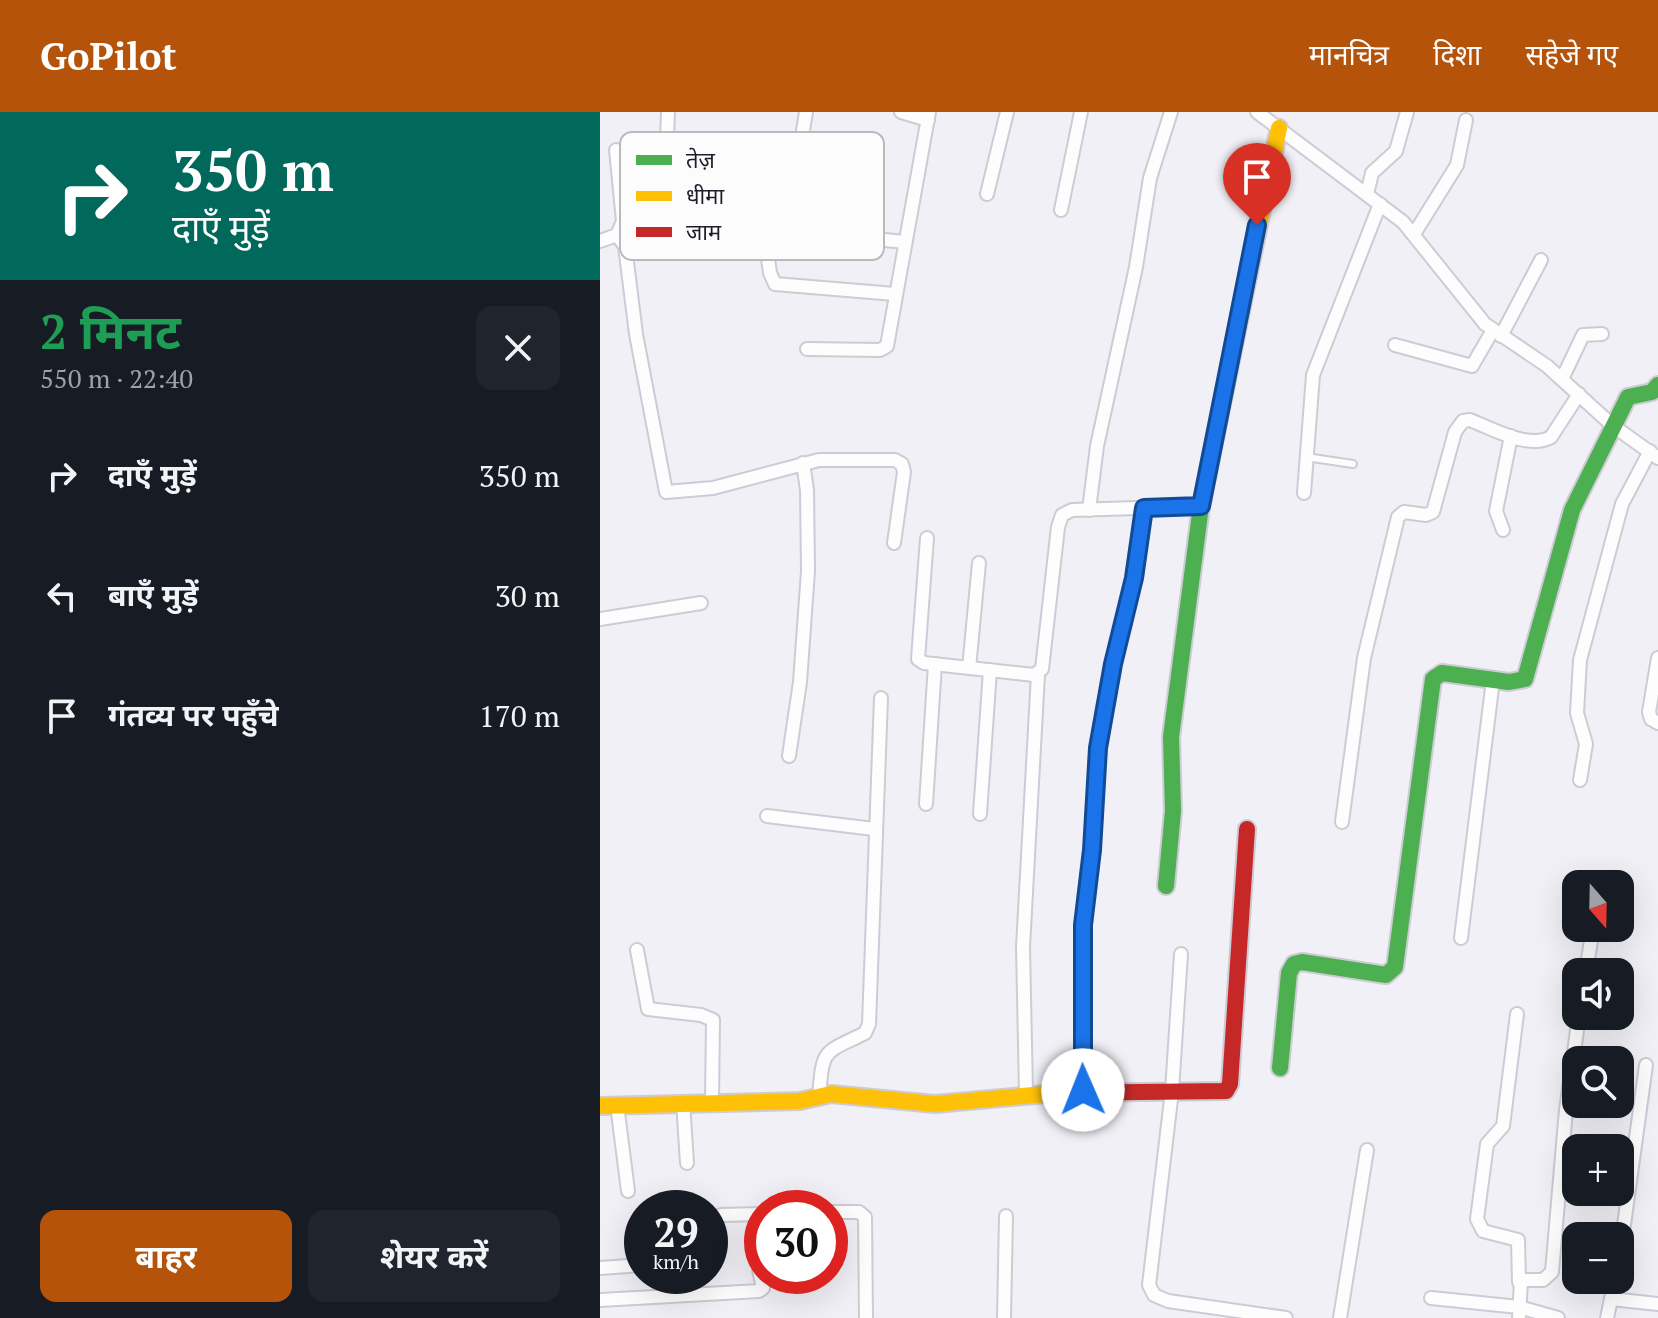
<!DOCTYPE html>
<html lang="hi">
<meta charset="utf-8">
<style>
body{margin:0;font-family:"PT Serif","Noto Sans Devanagari",serif;background:#20242c;color:#f1f3f6;height:100vh;display:flex;flex-direction:column;font-size:30px;white-space:nowrap}
*{box-sizing:border-box;margin:0}
p{font-size:26px;color:#9ea1a6}
.icon{flex:none;width:44px;height:44px;fill:none;stroke:currentColor;stroke-width:2;stroke-linecap:round;stroke-linejoin:round}
.map{position:relative;flex:1;overflow:hidden}
.drawer{display:flex;flex-direction:column;background:#171b24;width:600px}
.drawer>*{flex:none}
.top-card{background:#00695c;color:#fff;overflow:hidden}
.needle{width:52px;rotate:160deg}
.buttons{position:absolute;left:962px;top:758px;display:grid;gap:16px}
.buttons a{display:grid;place-items:center;width:72px;height:72px;border-radius:16px;background:#171b24;box-shadow:0 8px 32px #0002;font-size:40px}
.speed{position:absolute;left:24px;top:1078px;display:flex;gap:16px;font-size:40px;font-weight:700;text-align:center}
.speed>*{display:grid;place-content:center;width:104px;height:104px;border-radius:50%;background:#171b24;box-shadow:0 8px 32px #0002;line-height:1}
.speed small{font-size:20px;font-weight:400}
.speed .limit{border:12px solid #d22;background:#fff;color:#111}
.pin{position:absolute;display:grid;place-items:center;width:68px;height:68px;color:#fff;margin:-82px -34px;border-radius:50% 50% 50% 0;rotate:-45deg;box-shadow:0 0 8px #0007}
.pin .icon{rotate:45deg}
.me{position:absolute;width:88px;margin:-44px;rotate:359deg;stroke-linejoin:round;filter:drop-shadow(0 0 6px #0008)}
.turn{display:flex;align-items:center;gap:28px;height:168px;padding:0 40px;font-size:36px}
.turn .icon{width:104px;height:104px;stroke-width:2.5}
.turn b{display:block;font-size:56px;line-height:68px}
.round{display:grid;place-items:center;flex:none;width:84px;height:84px;border-radius:16px;background:#20242c}
.summary{display:flex;align-items:center;justify-content:space-between;height:136px;padding:0 40px}
h1{font-size:48px;font-weight:700;line-height:60px;color:#1e9e55}
.primary-button{display:flex;gap:16px;margin-top:auto;padding:16px 40px}
.primary-button a{flex:1;height:92px;border-radius:16px;background:#b45309;color:#fff;font-size:32px;font-weight:700;line-height:92px;text-align:center}
.primary-button a+a{background:#20242c;color:#f1f3f6}
ul{padding:0;list-style:none}
li{display:flex;align-items:center;gap:24px;height:120px;padding:0 40px}
li div{flex:1}
li b{display:block;font-size:30px}
li em{font-style:normal}
header{display:flex;align-items:center;gap:48px;box-sizing:border-box;height:112px;padding:0 40px;background:#b45309;color:#fff}
header strong{font-size:38px}
nav{display:flex;gap:44px;margin-inline-start:auto;font-size:28px}
main{display:flex;flex:1;min-height:0}
.map>svg:first-child{display:block}
.lines{fill:none;stroke-linecap:round;stroke-linejoin:round}
.lane-casing{stroke:#cdcbd4;stroke-width:10}
.street-casing{stroke:#cdcbd4;stroke-width:16}
.fast-casing{stroke:#cdcbd4;stroke-width:20}
.slow-casing{stroke:#cdcbd4;stroke-width:20}
.jam-casing{stroke:#cdcbd4;stroke-width:20}
.lane{stroke:#fdfdfe;stroke-width:6}
.street{stroke:#fdfdfe;stroke-width:12}
.fast{stroke:#4caf50;stroke-width:16}
.slow{stroke:#ffc107;stroke-width:16}
.jam{stroke:#c62828;stroke-width:16}
.route-casing{stroke:#114b97;stroke-width:20}
.route{stroke:#1a73e8;stroke-width:14}
.key{fill:#fcfcfc;stroke:#bab9bc;stroke-width:2}
.key-label{font-size:22px;fill:#1f1c28}
</style>
<header>
<strong>GoPilot</strong>
<nav><a>मानचित्र</a><a>दिशा</a><a>सहेजे गए</a></nav>
</header>
<main>
<section class="drawer">
<div class="top-card">
<div class="turn"><svg class="icon" aria-label="right" viewBox="0 0 24 24"><path d="M7 20v-9h11M14 6l5 5-5 5"/></svg><div><b>350 m</b>दाएँ मुड़ें</div></div>
</div>
<div class="summary"><div><h1>2 मिनट</h1><p>550 m · 22:40</p></div><a class="round"><svg class="icon" aria-label="close" viewBox="0 0 24 24"><path d="M6 6l12 12M18 6L6 18"/></svg></a></div>
<ul>
<li><svg class="icon" aria-label="right" viewBox="0 0 24 24"><path d="M7 20v-9h11M14 6l5 5-5 5"/></svg><div><b>दाएँ मुड़ें</b></div><em>350 m</em></li>
<li><svg class="icon" aria-label="left" viewBox="0 0 24 24"><path d="M17 20v-9H6M10 6l-5 5 5 5"/></svg><div><b>बाएँ मुड़ें</b></div><em>30 m</em></li>
<li><svg class="icon" aria-label="arrive" viewBox="0 0 24 24"><path d="M6 21V4h12l-3 4 3 4H6"/></svg><div><b>गंतव्य पर पहुँचे</b></div><em>170 m</em></li>
</ul>
<div class="primary-button"><a>बाहर</a><a>शेयर करें</a></div>
</section>
<div class="map">
<svg width="1058" height="1206" viewBox="0 0 1058 1206">
<rect width="100%" height="100%" fill="#f1f0f6"/>
<g class="lines">
<g class="lane-casing">
<path id="lane" d="M706,345L753,352"/>
</g>
<g class="street-casing">
<g id="street">
<path d="M206,0L198,49L202,54L220,57"/>
<path d="M301,0L328,8"/>
<path d="M657,0L803,110L885,212L947,254L1012,313L1058,346"/>
<path d="M16,38L23,109L17,123"/>
<path d="M65,75L68,0"/>
<path d="M387,82L407,0"/>
<path d="M767,82L772,61L796,39L807,0"/>
<path d="M461,98L481,0"/>
<path d="M164,118L170,161L175,172L295,182"/>
<path d="M222,122L305,130"/>
<path d="M814,122L857,53L866,8"/>
<path d="M0,129L17,123L25,134L36,222L66,380L113,376L219,348H295L302,352L304,360L294,431"/>
<path d="M901,224L941,148"/>
<path d="M795,233L872,254L893,218"/>
<path d="M207,237L280,238L287,234L329,0"/>
<path d="M962,267L983,223L1002,222"/>
<path d="M704,381L713,263L780,92"/>
<path d="M489,398L497,334L536,155L550,66L571,0"/>
<path d="M903,418L896,399L911,324"/>
<path d="M327,426L318,547L324,551L434,563L442,557L458,415L462,403L472,398L601,394"/>
<path d="M0,507L101,491"/>
<path d="M1058,546L1049,600L1051,607L1058,611"/>
<path d="M369,556L379,451"/>
<path d="M189,644L200,570L208,459L207,378L203,351"/>
<path d="M980,668L986,632L977,601L980,548L1022,392L1050,339"/>
<path d="M326,692L335,552"/>
<path d="M380,702L390,558"/>
<path d="M167,704L274,717"/>
<path d="M742,710L764,546L798,405L804,400L826,403L833,400L855,320L863,309L870,308C891,316 929,338 951,325L979,282"/>
<path d="M861,826L893,568"/>
<path d="M37,838L48,897L101,903L113,908L112,990"/>
<path d="M581,842L572,979L549,1173L554,1183L568,1189L686,1206"/>
<path d="M986,860L993,816"/>
<path d="M917,902L903,1014L887,1032L877,1107L883,1119L918,1128L919,1170"/>
<path d="M483,978V813L492,738L498,636L513,552L534,466L544,396"/>
<path d="M426,981L423,835L438,562"/>
<path d="M219,985C223,935 223,942 265,921L269,912L281,586"/>
<path d="M83,990L87,1051"/>
<path d="M17,993L28,1079"/>
<path d="M230,1100H259L265,1105L266,1206"/>
<path d="M121,1103L162,1102"/>
<path d="M1020,1142L1046,953"/>
<path d="M0,1156L42,1153"/>
<path d="M831,1186L919,1195L958,1206"/>
<path d="M1011,1187L1058,1192"/>
<path d="M0,1188L159,1179L163,1176L159,1158L162,1155"/>
<path d="M404,1206L406,1104"/>
<path d="M740,1206L767,1038"/>
<path d="M919,1206L921,1168H943L952,1160L966,998L979,904"/>
<path d="M1007,1206L1015,1168"/>
</g>
</g>
<g class="fast-casing">
<g id="fast">
<path d="M566,774L573,699L571,625L601,394L642,194"/>
<path d="M680,956L689,861L694,852L702,850L786,863L795,855L833,567L842,561L909,570L925,567L972,398L1028,285L1052,280L1058,273"/>
</g>
</g>
<g class="slow-casing">
<g id="slow">
<path d="M642,194L679,16"/>
<path d="M0,994L200,989L231,982L335,992L456,981"/>
</g>
</g>
<g class="jam-casing">
<path id="jam" d="M456,981L626,979L630,972L647,717"/>
</g>
<use href="#lane" class="lane"/>
<use href="#street" class="street"/>
<use href="#fast" class="fast"/>
<use href="#slow" class="slow"/>
<use href="#jam" class="jam"/>
</g>
<g class="lines">
<g class="route-casing">
<path id="route" d="M483,978V813L492,738L498,636L513,552L534,466L544,396L601,394L657,113"/>
</g>
<use href="#route" class="route"/>
</g>
<rect x="20" y="20" width="264" height="128" rx="12" class="key"/>
<rect x="36" y="43" width="36" height="10" fill="#4caf50"/>
<rect x="36" y="79" width="36" height="10" fill="#ffc107"/>
<rect x="36" y="115" width="36" height="10" fill="#c62828"/>
<g class="key-label">
<text x="86" y="56">तेज़</text>
<text x="86" y="92">धीमा</text>
<text x="86" y="128">जाम</text>
</g>
</svg>
<div class="buttons">
<a><svg class="needle" viewBox="-14 -14 28 28"><path d="M0-13l5 13h-10z" fill="#e53935"/><path d="M0 13l5-13h-10z" fill="#9ea1a6"/></svg></a>
<a><svg class="icon" aria-label="sound" viewBox="0 0 24 24"><path d="M4 9h4l5-4v14l-5-4H4zM17 9q2 3 0 6"/></svg></a>
<a><svg class="icon" aria-label="search" viewBox="0 0 24 24"><circle cx="10" cy="10" r="6"/><path d="M15 15l6 6"/></svg></a>
<a>+</a>
<a>−</a>
</div>
<div class="speed"><div>29<small>km/h</small></div><div class="limit">30</div></div>
<div class="pin" style="left:657px;top:113px;background:#d93025"><svg class="icon" aria-label="arrive" viewBox="0 0 24 24"><path d="M6 21V4h12l-3 4 3 4H6"/></svg></div>
<svg class="me" style="left:483px;top:978px" viewBox="-20 -20 40 40"><circle r="19" fill="#fff"/><path d="M0-13L10 11 0 6-10 11z" fill="#1a73e8"/></svg>
</div>
</main>
